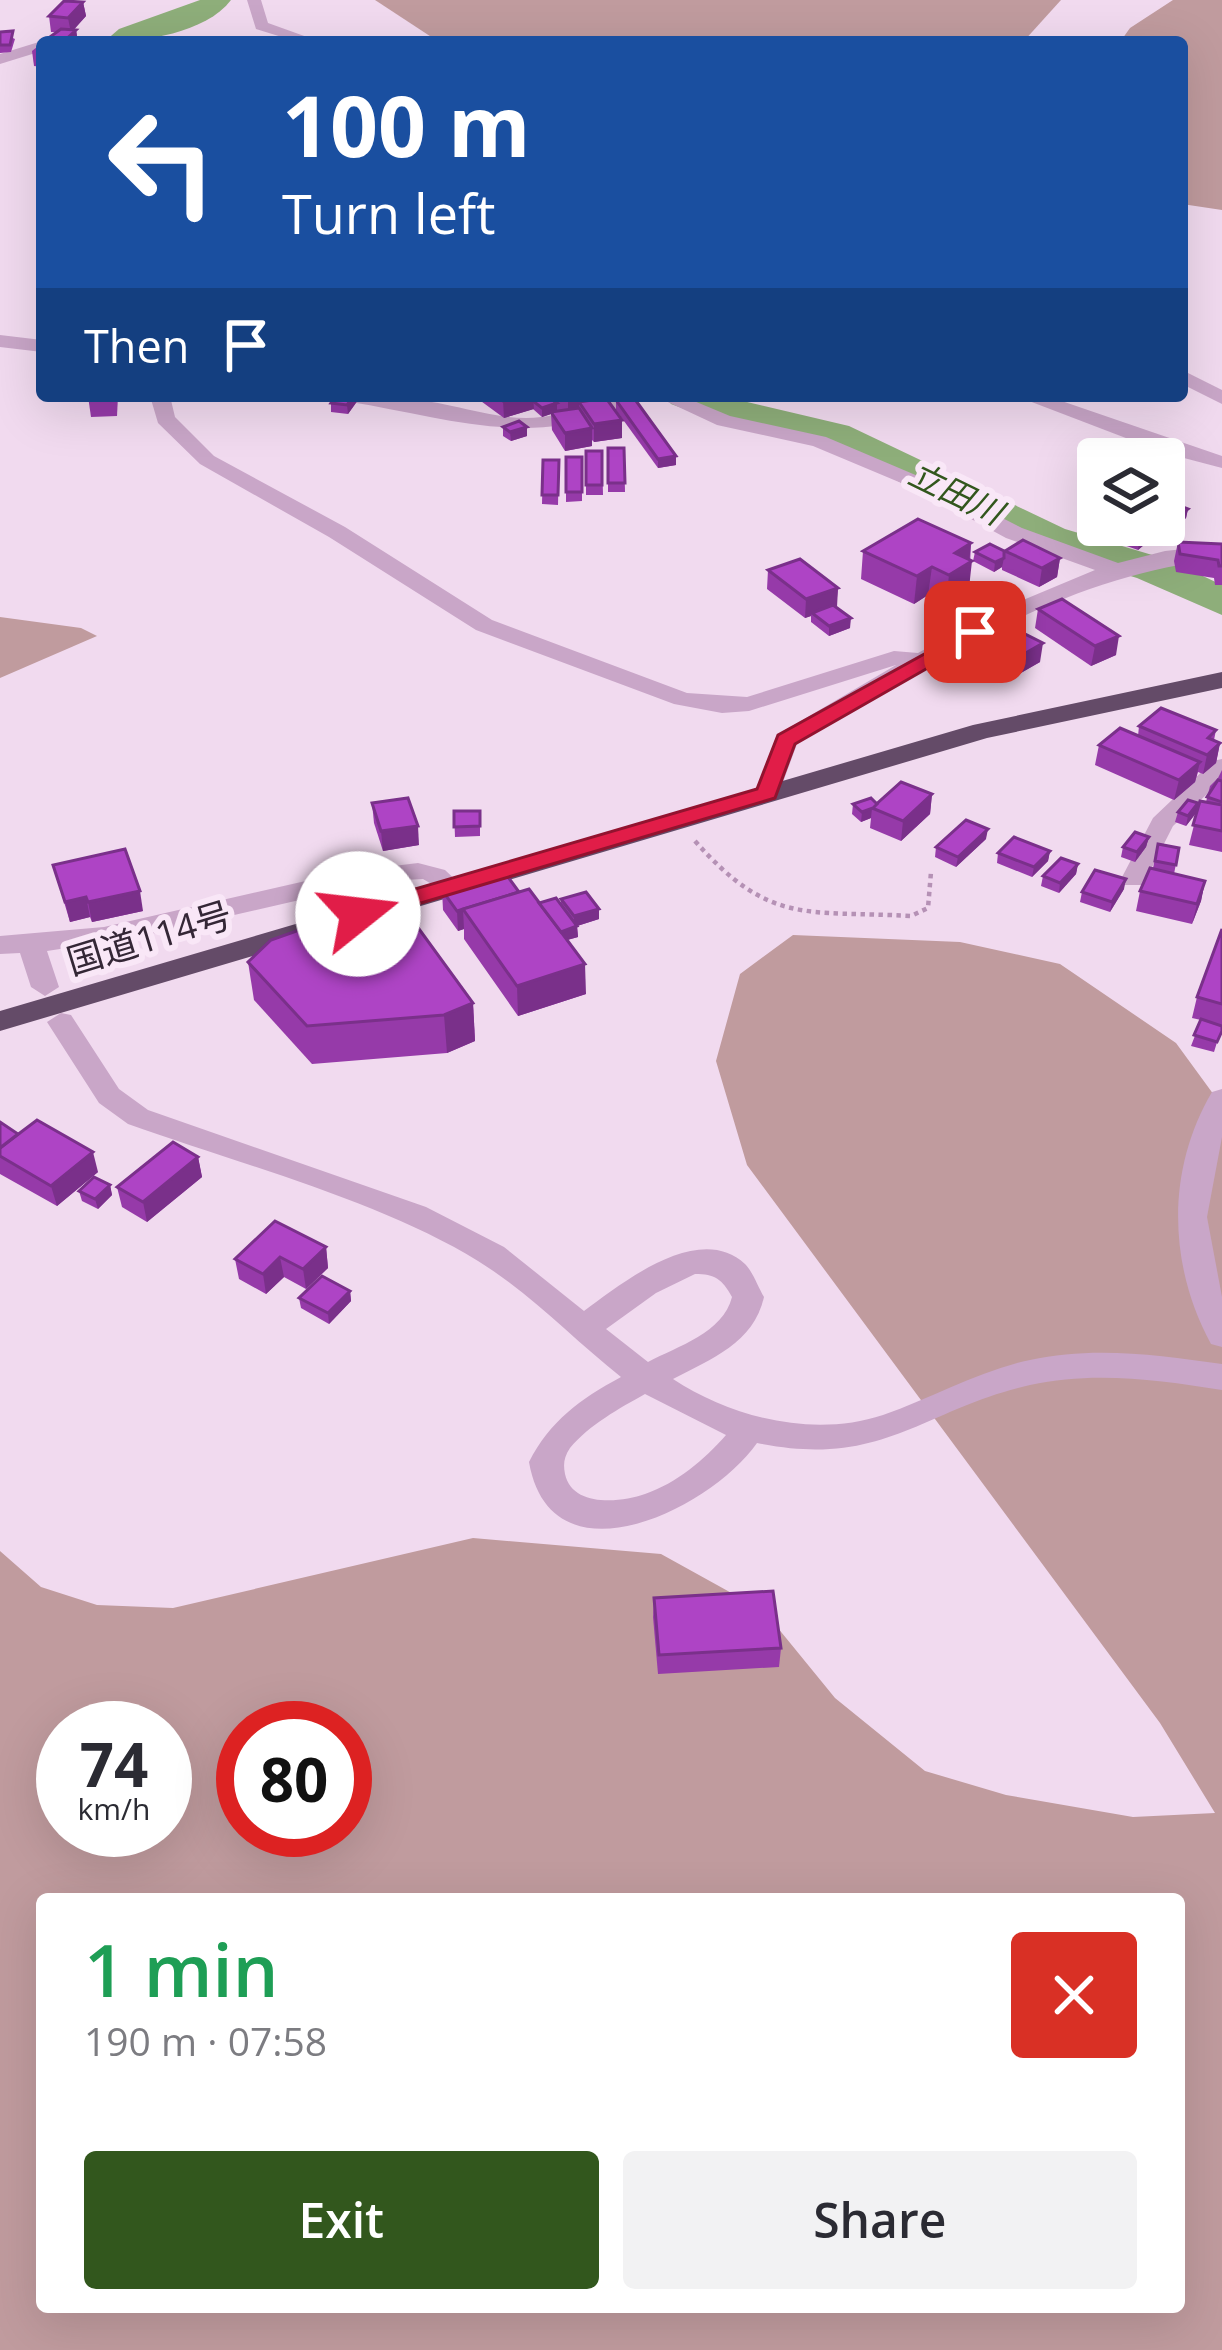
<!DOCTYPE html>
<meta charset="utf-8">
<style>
body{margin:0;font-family:"Open Sans","Noto Sans JP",sans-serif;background:#f2f2f3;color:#2b2b33;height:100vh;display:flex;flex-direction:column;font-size:45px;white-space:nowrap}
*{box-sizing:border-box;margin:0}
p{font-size:39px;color:#7c7c81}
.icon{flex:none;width:66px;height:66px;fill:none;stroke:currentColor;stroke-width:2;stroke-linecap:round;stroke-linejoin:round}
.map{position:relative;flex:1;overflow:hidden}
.details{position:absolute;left:36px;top:1893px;width:1149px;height:420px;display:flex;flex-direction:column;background:#fff;border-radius:12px;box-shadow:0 12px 48px #0002}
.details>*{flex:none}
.guide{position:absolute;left:36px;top:36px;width:1152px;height:366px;border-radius:12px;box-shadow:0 12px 48px #0002;background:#1a4fa0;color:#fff;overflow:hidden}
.tools{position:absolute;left:1077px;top:438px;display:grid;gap:24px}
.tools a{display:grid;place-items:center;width:108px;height:108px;border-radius:12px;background:#fff;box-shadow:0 12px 48px #0002;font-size:60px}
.speed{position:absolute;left:36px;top:1701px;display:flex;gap:24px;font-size:60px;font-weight:700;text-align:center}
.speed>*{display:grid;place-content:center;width:156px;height:156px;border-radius:50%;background:#fff;box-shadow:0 12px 48px #0002;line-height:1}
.speed small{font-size:30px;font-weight:400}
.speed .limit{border:18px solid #d22;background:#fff;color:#111}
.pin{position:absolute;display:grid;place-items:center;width:102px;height:102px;color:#fff;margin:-51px;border-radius:24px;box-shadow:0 6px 18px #0006}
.me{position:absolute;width:132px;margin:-66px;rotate:74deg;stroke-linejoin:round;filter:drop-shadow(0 0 9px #0008)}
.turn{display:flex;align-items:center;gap:42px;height:252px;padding:0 48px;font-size:54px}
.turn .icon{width:156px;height:156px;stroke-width:2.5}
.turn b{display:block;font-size:84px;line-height:102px}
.then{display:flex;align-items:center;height:114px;padding:0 48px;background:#0003;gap:24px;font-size:45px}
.round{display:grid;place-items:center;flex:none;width:126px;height:126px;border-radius:12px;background:#f2f2f3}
.head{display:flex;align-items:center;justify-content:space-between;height:204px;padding:0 48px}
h1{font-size:72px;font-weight:600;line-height:90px;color:#1e9e55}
.cta{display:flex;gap:24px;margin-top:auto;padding:24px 48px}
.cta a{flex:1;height:138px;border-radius:12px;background:#32571d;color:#fff;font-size:48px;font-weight:600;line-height:138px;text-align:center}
.cta a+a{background:#f2f2f3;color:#2b2b33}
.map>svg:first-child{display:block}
.green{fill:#c09b9e;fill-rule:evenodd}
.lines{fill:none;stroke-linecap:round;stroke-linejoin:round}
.river{fill:#8eae7a;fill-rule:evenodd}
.path{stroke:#b591b5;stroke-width:4.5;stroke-dasharray:4.5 4.5;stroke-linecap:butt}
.minor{fill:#c9a6c8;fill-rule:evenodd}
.trunk{fill:#644b68;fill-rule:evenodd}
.wall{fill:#963aa9}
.shaded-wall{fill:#7a308a}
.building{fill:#ae44c5;stroke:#7a308a;stroke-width:3}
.route{fill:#e11d48;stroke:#92132f;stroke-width:3}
.labels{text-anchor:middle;stroke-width:12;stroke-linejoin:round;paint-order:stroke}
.far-water-label{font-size:33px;font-style:italic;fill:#32571d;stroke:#f9e7f7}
.street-label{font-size:36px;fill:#342736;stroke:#f9e7f7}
</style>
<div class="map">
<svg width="1222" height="2350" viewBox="0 0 1222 2350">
<rect width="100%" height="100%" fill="#f1daef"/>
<g class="green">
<path d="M375,0H1061L1023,42H439Z"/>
<path d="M1173,0H1222V210L1182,204V42H1120L1130,28Z"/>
<path d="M0,617L81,628L97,636L0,678Z"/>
<path d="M793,935L960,942L1060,964L1176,1043L1222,1106V2350H0V1551L41,1587L97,1605L173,1608L473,1538L661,1554L764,1611L835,1698L925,1771L1006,1795L1133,1817L1215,1813L1160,1723L747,1165L716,1061L740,974ZM63,1728H165V1830H63ZM243,1728H345V1830H243ZM42,1899H1179V2307H42Z"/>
</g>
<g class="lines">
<g class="river">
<path d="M200,0H231C206,33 143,42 104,42L119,29Z"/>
<path d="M665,396H722L849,426L1065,529L1169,560L1222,585V615L1137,578L1035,547L823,445L723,423L671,404Z"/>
</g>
<path class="path" d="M695,841C770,926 806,910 911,916L928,908L931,872"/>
<g class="minor">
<path d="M247,0H261L268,23L321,42H298L256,29Z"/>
<path d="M55,38H103L110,42H48Z"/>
<path d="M42,41V51L0,64V54Z"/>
<path d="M0,335L42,340V352L0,347Z"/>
<path d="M1182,370L1222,390V404L1182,384Z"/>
<path d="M150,396H170L175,417L214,456L345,527L492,620L687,693L747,697L894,651L918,653L987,615L1095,570L1006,538L918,490L813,446L717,425L655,396H682L730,416L826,437L932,482L1022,528L1118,563L1165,551L1222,545V559C1061,575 932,664 797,744L779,793L767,800L755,793L777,735L896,665L749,711L722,713L674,704L476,630L329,537L200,464L158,423Z"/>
<path d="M340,396C378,396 415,397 452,406C477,411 500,418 526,418C568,418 603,396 645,396C633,405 617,409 602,415C519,445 434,415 350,402Z"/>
<path d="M1016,396H1047L1222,456V468L1165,453Z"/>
<path d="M1222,759V780L1173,826L1143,885H1125L1121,879L1153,818L1213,761Z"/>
<path d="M418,863L445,870L463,887L450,895L423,879L382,881L138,937L47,951L59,987L45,996L31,987L20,953L0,954V936L104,927L345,872Z"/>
<path d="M61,1013L71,1015L119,1089L148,1110L426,1207L504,1247L584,1311C622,1283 699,1221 745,1264C753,1272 758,1287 764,1297C753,1344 712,1358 673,1379C732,1418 814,1438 883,1415C933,1398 978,1371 1030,1360C1093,1346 1159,1355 1222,1364V1390C1159,1380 1094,1371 1030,1385C922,1409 884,1469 757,1443C711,1509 551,1588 529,1462C550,1421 580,1399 621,1377C573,1339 530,1293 478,1261C381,1201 237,1163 128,1124L99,1103L47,1022ZM695,1274C715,1274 722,1279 732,1297C723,1333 678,1346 648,1362L606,1329L656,1293ZM645,1394L726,1435C704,1460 677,1483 645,1494C620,1503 572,1507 565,1474C563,1464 564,1457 570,1448C589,1425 620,1408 645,1394Z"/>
<path d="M1222,1089V1137L1207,1217L1222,1297V1347L1211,1344C1168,1265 1166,1170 1212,1092Z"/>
</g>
<path class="trunk" d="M1222,672V688L987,738L0,1031V1011L973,725Z"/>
</g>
<g class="wall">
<path d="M83,2L86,16L73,30H76L78,42H43L57,32H51L49,16Z"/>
<path d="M0,32L15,39L11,52L0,53Z"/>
<path d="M42,43V67L34,66L32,51Z"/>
<path d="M88,396H118L117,416L91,417Z"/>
<path d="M336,396H358V400L348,414L331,412V403Z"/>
<path d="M474,396H533V401L545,398L542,396H598L622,438L594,442L592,440V446L565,451L552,430L551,414L542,417L533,409L504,418Z"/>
<path d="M616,400L676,465L658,468L616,410Z"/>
<path d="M503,427L527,436L511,441L503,436Z"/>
<path d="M608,448H624L625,492H608Z"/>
<path d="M586,451H602L603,495H586Z"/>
<path d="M566,457H582V501L566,502Z"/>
<path d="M543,460H559L558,505L542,504Z"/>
<path d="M1164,500L1188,509L1186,518L1174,528L1165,524V527L1138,550L1110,540L1112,525H1164Z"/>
<path d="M1178,542L1222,544V585H1215L1214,578L1176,572L1174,561Z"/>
<path d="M971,543L969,588L946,603L928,595L914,604L861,579L863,551Z"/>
<path d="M1004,551L1060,558L1057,577L1039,587L1002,570V567L994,572L973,561L975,552Z"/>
<path d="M768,570L838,588L836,607L850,628L829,636L811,622V616L805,618L767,589Z"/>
<path d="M1038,609L1116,655L1091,666L1035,628Z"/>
<path d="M983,640L1040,662L1014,677L980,660Z"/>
<path d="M955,650L980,651L979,661L971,666L954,659Z"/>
<path d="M1139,726L1216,730L1214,740L1220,743L1216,763L1203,774L1198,772L1195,782L1174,800L1095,765L1099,745L1138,736Z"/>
<path d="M1222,770V852L1189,845L1200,801L1206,802L1210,786L1218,778Z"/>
<path d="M932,794L930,814L901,841L870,828L871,818L861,822L852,814L853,804H877Z"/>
<path d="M372,803L419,845L383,851L374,823Z"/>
<path d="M1198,803L1196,813L1186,826L1175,822L1178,812Z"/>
<path d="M454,811H480V836L455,837Z"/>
<path d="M1149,837L1146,847L1135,862L1121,857L1123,847Z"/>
<path d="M986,839L956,867L935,857L936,847Z"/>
<path d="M1158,844L1179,848L1174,874L1205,881L1201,901L1192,924L1136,911L1140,891L1153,868Z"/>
<path d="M1050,851L1048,861L1032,877L997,863L998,853Z"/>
<path d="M1078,864L1076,874L1059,893L1041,886L1043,876Z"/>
<path d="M53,865L143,911L92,922L90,917L70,922Z"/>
<path d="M1124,889L1110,912L1080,902L1082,892Z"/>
<path d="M442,890L561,905V899L599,919L577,926L578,937L567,940L586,994L518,1016L464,939V929L458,931L443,910Z"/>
<path d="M1222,929V1026L1214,1052L1191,1046L1201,1020L1192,1018L1197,997Z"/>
<path d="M248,962L473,1003L475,1041L447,1053L312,1064L254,1000Z"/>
<path d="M0,1122L18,1134L98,1172L57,1206L0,1174Z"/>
<path d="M198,1157L202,1177L147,1222L122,1207L117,1187Z"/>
<path d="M110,1185L112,1195L98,1209L82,1201L79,1191Z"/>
<path d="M326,1247L328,1268L306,1289L284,1277L266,1294L239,1279L235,1259Z"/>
<path d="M350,1291L351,1301L329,1324L301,1308L299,1298Z"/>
<path d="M654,1598L781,1648L779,1667L658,1674L653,1617Z"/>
</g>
<g class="shaded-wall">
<path d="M83,2L86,16L71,33L68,18Z"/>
<path d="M76,30L78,42H63Z"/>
<path d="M354,396H358V400L348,414L347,405Z"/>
<path d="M518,396H533L534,409L504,418L503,401Z"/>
<path d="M571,396H598V406L579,402V411L568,415V397Z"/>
<path d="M557,403V412L542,417V408Z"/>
<path d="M622,420V438L594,442V424Z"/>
<path d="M527,427V436L511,441L510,432Z"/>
<path d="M592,428V446L565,451V433Z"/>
<path d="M676,456V465L658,468V459Z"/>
<path d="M1168,509L1165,527L1138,550L1141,531L1148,525H1164V512Z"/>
<path d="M1188,509L1186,518L1174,528L1176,518Z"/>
<path d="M971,543L969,563L972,561L969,588L946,603L949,575L955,553Z"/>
<path d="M1004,558L1002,567L994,572L995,562Z"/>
<path d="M1060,558L1057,577L1039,587L1042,568Z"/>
<path d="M932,567L928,595L914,604L917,576Z"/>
<path d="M838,588L837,607L814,615L812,613L811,616L805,618L806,599Z"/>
<path d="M851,618L850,628L829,636V626Z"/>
<path d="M1119,636L1116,655L1091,666L1095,646Z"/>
<path d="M1043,643L1040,662L1014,677L1017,658Z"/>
<path d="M980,651L979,661L971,666L973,657Z"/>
<path d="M1220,743L1216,763L1203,774L1207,755Z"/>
<path d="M1200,762L1195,782L1174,800L1179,780Z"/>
<path d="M932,794L930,814L901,841L903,821Z"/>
<path d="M1198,803L1196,813L1186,826L1188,816Z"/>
<path d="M872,808L871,818L861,822L862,812Z"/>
<path d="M418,826L419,845L383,851L381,831Z"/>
<path d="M988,829L986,839L956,867L958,857Z"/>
<path d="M1149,837L1146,847L1135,862L1137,852Z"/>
<path d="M1050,851L1048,861L1032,877L1034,867Z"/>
<path d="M1078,864L1076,874L1059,893L1060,883Z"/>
<path d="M1126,879L1124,889L1110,912L1112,902Z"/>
<path d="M1205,881L1201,901L1192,924L1197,904Z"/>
<path d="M140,891L143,911L92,922L88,902Z"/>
<path d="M519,892L463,909L464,929L458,931L457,911Z"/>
<path d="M86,897L90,917L70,922L65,902Z"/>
<path d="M599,909V919L574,927V916Z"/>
<path d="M577,926L578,937L553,944V934Z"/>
<path d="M585,964L586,994L518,1016L517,986Z"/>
<path d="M473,1003L475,1041L447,1053L444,1015Z"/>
<path d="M93,1152L98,1172L57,1206L51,1186Z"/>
<path d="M198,1157L202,1177L147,1222L143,1202Z"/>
<path d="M110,1185L112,1195L98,1209L95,1199Z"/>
<path d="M326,1247L328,1268L306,1289L303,1269Z"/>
<path d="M280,1257L284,1277L266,1294L263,1274Z"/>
<path d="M350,1291L351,1301L329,1324L328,1313Z"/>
</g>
<g class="building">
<path d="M64,1L83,2L68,18L49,16Z"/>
<path d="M61,29L76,30L63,42H43Z"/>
<path d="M13,31L10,45H0V32Z"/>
<path d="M88,396H114V398L88,399Z"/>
<path d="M336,396H354L347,405L331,403Z"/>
<path d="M497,396H518L503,401Z"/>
<path d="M548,397L557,403L542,408L533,401Z"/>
<path d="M606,398L622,420L594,424L579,402Z"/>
<path d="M634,398L676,456L658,459L616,400Z"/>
<path d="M579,408L592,428L565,433L551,412Z"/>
<path d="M519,421L527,427L510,432L503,427Z"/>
<path d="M608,448H624L625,483H608Z"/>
<rect x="586" y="451" width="16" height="34"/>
<rect x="566" y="457" width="16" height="35"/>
<path d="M543,460H559L558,495H542Z"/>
<path d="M1164,500L1188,509L1176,518L1167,515L1168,509L1164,507Z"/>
<path d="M918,519L971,543L955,553L972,561L949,575L932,567L917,576L863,551Z"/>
<path d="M1124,525H1148L1141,531Z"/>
<path d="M1023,540L1060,558L1042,568L1005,551Z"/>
<path d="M1178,542L1222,544V566H1219L1218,560L1180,554Z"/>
<path d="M990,544L1004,551V558L995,562L975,552Z"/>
<path d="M800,559L838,588L806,599L768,570Z"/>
<path d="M1062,599L1119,636L1095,646L1038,609Z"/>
<path d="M833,605L851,618L829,626L812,613Z"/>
<path d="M1009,626L1043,643L1017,658L983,640Z"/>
<path d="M963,644L980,651L973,657L955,650Z"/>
<path d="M1161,708L1216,730L1208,738L1220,743L1207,755L1139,726Z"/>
<path d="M1120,728L1200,762L1179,780L1099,745Z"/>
<path d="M1218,780L1222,781V802L1207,797Z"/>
<path d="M901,782L932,794L903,821L872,808Z"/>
<path d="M408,798L418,826L381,831L372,803Z"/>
<path d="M871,798L877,804L873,808L862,812L853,804Z"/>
<path d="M1188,800L1198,803L1188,816L1178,812Z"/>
<path d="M1200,801L1222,805V831L1193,825Z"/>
<path d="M454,811H480V826L454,827Z"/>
<path d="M966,820L988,829L958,857L936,847Z"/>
<path d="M1135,832L1149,837L1137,852L1123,847Z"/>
<path d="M1014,837L1050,851L1034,867L998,853Z"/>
<path d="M1158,844L1179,848L1176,865L1155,861Z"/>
<path d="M125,849L140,891L88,902L86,897L65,902L53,865Z"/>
<path d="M1061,858L1078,864L1060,883L1043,876Z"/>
<path d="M1150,868L1205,881L1197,904L1140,891Z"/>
<path d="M1095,870L1126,879L1112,902L1082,892Z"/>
<path d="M508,877L519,892L457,911L442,890Z"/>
<path d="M529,889L585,964L517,986L463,909Z"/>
<path d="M586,892L599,909L574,916L561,899Z"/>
<path d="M395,896L473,1003L444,1015L307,1026L248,962L271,940Z"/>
<path d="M556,898L577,926L561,932L539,903Z"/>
<path d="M1222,929V1004L1197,997Z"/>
<path d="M1201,1019L1222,1026V1031L1217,1042L1194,1035Z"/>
<path d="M37,1120L93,1152L51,1186L0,1156V1148Z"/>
<path d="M0,1122L18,1134L0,1148Z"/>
<path d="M173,1142L198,1157L143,1202L117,1187Z"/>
<path d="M94,1177L110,1185L95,1199L79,1191Z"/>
<path d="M275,1221L326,1247L303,1269L280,1257L263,1274L235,1259Z"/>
<path d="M322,1276L350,1291L328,1313L299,1298Z"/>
<path d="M773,1591L781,1648L659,1655L654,1598Z"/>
</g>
<path class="route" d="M975,626L985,632L982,637L795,744L775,798L367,919L358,921L346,914L350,908L757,789L778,735Z"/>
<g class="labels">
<g class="far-water-label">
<text transform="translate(956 493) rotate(26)" y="12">立田川</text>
</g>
<g class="street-label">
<text transform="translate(149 938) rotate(-17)" y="13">国道114号</text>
</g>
</g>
</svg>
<div class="tools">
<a><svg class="icon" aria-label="layers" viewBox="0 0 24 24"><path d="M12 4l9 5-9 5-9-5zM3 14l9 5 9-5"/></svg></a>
</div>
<div class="speed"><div>74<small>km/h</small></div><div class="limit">80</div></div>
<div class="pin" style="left:975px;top:632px;background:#d93025"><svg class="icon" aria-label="arrive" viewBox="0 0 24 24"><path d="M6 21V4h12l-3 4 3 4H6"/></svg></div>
<svg class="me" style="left:358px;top:914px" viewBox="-20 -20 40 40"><circle r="19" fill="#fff"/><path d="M0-13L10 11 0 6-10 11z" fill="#e11d48"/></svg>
<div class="guide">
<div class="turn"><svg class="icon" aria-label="left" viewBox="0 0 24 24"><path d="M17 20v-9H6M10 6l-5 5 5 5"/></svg><div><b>100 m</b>Turn left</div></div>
<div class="then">Then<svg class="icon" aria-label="arrive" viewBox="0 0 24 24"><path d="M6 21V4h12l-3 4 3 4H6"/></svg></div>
</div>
<section class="details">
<div class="head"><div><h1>1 min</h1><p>190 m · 07:58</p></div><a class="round" style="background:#d93025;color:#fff"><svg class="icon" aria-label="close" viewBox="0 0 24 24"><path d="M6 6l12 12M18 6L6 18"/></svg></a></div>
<div class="cta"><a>Exit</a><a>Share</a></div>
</section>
</div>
